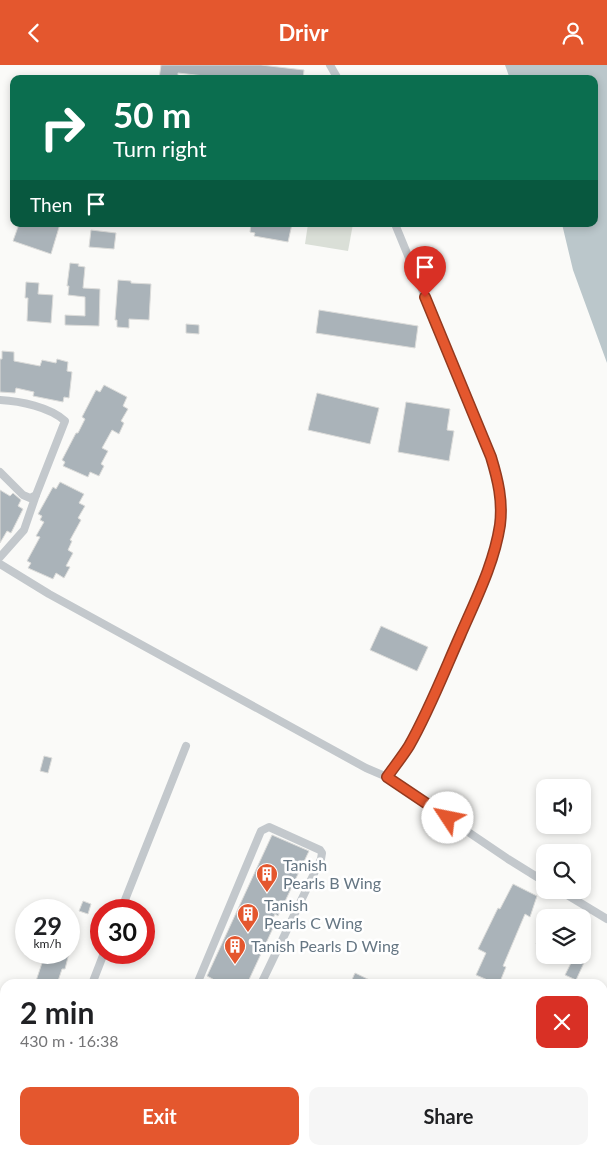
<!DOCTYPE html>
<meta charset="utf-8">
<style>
body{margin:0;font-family:Lato,sans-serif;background:#f6f6f6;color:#202124;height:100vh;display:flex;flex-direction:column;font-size:19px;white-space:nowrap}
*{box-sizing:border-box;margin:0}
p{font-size:16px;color:#757577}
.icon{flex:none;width:28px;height:28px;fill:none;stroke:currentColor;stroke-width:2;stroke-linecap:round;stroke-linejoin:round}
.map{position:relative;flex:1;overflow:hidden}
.panel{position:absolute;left:0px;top:914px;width:608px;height:176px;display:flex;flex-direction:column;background:#fff;border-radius:15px 15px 0 0;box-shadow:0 2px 8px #0003}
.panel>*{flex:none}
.guide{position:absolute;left:10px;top:10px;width:588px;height:152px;border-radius:10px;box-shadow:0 2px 8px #0003;background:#0b6e4f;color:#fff;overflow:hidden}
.fabs{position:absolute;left:536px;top:714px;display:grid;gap:10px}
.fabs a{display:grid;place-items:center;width:55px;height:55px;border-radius:10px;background:#fff;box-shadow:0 2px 8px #0003;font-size:25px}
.speed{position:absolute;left:15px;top:834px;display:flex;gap:10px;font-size:25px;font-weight:700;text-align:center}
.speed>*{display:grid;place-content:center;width:65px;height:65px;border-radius:50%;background:#fff;box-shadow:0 2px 8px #0003;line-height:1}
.speed small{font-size:12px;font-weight:400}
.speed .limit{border:8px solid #d22;background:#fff;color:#111}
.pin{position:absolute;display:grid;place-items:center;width:42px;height:42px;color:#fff;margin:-51px -21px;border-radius:50% 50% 50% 0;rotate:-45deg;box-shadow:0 0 5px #0007}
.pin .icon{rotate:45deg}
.me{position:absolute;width:55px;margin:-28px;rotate:304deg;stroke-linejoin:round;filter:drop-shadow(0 0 4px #0008)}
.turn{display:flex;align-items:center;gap:18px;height:105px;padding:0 20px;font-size:22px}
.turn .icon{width:65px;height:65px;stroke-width:2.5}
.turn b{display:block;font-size:35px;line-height:42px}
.then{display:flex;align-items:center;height:48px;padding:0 20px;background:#0003;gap:10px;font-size:19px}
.round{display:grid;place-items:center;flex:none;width:52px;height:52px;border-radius:10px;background:#f6f6f6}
.overview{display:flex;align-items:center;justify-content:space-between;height:85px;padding:0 20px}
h1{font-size:30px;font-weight:700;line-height:38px}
.cta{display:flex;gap:10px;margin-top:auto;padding:10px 20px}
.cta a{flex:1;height:58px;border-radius:10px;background:#e4572e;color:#fff;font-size:20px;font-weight:700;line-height:58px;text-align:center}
.cta a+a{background:#f6f6f6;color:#202124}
header{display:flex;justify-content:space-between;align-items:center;height:65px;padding:0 20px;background:#e4572e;color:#fff;font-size:22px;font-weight:700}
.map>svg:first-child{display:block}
.green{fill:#dadfd7}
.water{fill:#bbc7cb}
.building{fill:#aab3b9;stroke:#dcdcda}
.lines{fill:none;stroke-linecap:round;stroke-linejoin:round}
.minor{stroke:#c3c8cc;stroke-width:8}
.route-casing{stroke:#94391e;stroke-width:12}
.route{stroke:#e4572e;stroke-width:9}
.labels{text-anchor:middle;stroke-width:5;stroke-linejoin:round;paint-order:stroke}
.poi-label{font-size:16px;fill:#657683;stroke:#fff;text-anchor:start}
</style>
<header><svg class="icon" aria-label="back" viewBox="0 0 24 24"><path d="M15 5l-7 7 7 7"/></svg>Drivr<svg class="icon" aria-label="person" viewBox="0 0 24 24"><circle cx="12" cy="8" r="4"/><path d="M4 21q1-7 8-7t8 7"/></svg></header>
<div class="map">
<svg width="607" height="1089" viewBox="0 0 607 1089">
<rect width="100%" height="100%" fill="#fafaf8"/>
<path class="green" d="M308,159H353L348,186L305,179Z"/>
<path class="water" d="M505,0H607V298L573,205L562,159H594V14H510Z"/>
<g class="building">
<path d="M161,0H261L304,5L303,14H231L178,8V14H159Z"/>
<path d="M19,159H60L51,189L13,176Z"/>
<path d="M251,159H292L288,177L254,171L255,168L250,167Z"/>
<path d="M91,165L116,168L114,184L89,182Z"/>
<path d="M70,198L79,199L78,201L85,202L83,223L100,224L99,261L65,260V250L85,251V232L68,230L69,221H67Z"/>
<path d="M118,215L131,216V218L151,219L149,255L129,254V263L117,262V255H115Z"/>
<path d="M26,217L39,218L38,229L53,230L51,258L27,256L28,233H25Z"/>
<path d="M319,245L418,261L415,283L316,268Z"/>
<path d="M186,259L199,260V269L186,268Z"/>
<path d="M2,286L14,287V296L40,301L42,295L56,298L57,294L68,297L67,306L72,307L69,333L64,332L63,337L33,331L34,327L16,323L15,328L0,327V294H2Z"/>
<path d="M104,320L127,332L123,341L128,344L121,356L124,358L119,369L112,365L102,383L108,386L101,399L104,401L99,411L90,407L88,412L63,401L65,397L62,395L76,368H78L85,354L82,352L96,325L100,327Z"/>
<path d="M317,328L379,343L370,379L308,365Z"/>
<path d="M406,337L450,344L447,365L454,366L449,396L398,387Z"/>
<path d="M60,417L84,429L79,438L85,441L78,453L81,455L70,475L72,476L68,485L73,488L66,501L70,502L64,513L56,508L53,514L28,503L31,498L27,496L40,472L36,471L44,457L40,455L42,451L38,449L53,422L56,424Z"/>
<path d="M0,425L10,431L13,428L21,435L18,441L23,444L11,468L7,466L0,478Z"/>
<path d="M381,561L428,582L417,606L370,585Z"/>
<path d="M44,691L52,693L48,708L40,706Z"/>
<path d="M272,770L309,786L278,851L275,849L269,861L273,863L247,919H222L207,911Z"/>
<path d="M513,819L537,831L530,852L525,849L503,901L506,902L499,919H497L476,910L486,888L478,884L498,843L500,844Z"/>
<path d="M83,836L91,839L88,849L79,846Z"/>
<path d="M545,862V884L536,879Z"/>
<path d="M583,884L589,887L576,915L565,910L571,898L557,890H582Z"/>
<path d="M42,888H69L65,904H62L57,919H35L42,898L39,895Z"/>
<path d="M355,908L378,919H350Z"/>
</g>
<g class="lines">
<g class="minor">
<path d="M330,0L338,14"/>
<path d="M0,335C20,336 50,342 65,356L36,430L30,433L23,430L0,407"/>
<path d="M0,492L24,465L36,430"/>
<path d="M0,499L49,529L366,703L387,712C394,702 402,692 409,681C429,646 444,607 460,570C476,534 494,499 500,460C503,436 498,415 491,392L395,159"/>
<path d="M387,712L508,794L545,817"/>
<path d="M559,825L607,854"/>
<path d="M121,845L186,681"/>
<path d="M92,919L104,888"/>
<path d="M197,919L261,766L269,762L320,785L322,788L321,794L261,919"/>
<path d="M18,1089L20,1085"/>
<path d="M126,1089L127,1085"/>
<path d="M179,1089L181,1085"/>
<path d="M231,1089L233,1085"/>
</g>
</g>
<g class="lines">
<g class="route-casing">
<path id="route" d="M425,232L491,392C498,415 503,436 500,460C494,499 476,534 460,571C444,607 429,646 409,681C402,692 394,702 387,712L448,753"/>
</g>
<use href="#route" class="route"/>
</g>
<defs>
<g id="building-pin" transform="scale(1.125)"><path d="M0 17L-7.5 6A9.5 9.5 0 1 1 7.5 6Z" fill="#e4572e" stroke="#fff"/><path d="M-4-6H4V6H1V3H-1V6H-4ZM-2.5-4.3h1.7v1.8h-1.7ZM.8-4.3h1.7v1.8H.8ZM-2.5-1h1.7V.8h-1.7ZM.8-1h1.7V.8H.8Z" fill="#fff"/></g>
</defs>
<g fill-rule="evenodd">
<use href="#building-pin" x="267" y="809"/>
<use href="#building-pin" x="248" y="849"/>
<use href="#building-pin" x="235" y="881"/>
</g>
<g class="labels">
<g class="poi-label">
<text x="283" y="806">Tanish<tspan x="283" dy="18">Pearls B Wing</tspan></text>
<text x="264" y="846">Tanish<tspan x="264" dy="18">Pearls C Wing</tspan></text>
<text x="251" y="887">Tanish Pearls D Wing</text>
</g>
</g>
</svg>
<div class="fabs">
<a><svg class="icon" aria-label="sound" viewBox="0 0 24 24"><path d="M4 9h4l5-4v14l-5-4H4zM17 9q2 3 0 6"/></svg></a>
<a><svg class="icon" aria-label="search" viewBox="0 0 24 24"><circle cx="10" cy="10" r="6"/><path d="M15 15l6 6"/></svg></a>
<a><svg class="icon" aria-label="layers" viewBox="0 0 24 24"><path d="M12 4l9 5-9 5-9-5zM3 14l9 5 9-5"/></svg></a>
</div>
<div class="speed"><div>29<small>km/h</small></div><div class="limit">30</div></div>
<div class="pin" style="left:425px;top:232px;background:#d93025"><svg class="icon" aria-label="arrive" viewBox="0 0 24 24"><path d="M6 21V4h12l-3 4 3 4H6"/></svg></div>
<svg class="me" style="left:448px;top:753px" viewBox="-20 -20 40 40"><circle r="19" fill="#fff"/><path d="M0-13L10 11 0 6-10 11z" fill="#e4572e"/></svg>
<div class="guide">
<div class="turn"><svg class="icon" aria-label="right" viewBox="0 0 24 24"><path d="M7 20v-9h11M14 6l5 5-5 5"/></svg><div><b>50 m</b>Turn right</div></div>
<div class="then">Then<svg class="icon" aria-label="arrive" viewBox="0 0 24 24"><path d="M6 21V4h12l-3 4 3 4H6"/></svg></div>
</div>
<section class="panel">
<div class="overview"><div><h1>2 min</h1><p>430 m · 16:38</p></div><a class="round" style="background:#d93025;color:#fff"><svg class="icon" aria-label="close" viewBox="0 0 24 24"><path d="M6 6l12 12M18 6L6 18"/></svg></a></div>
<div class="cta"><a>Exit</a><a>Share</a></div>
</section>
</div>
